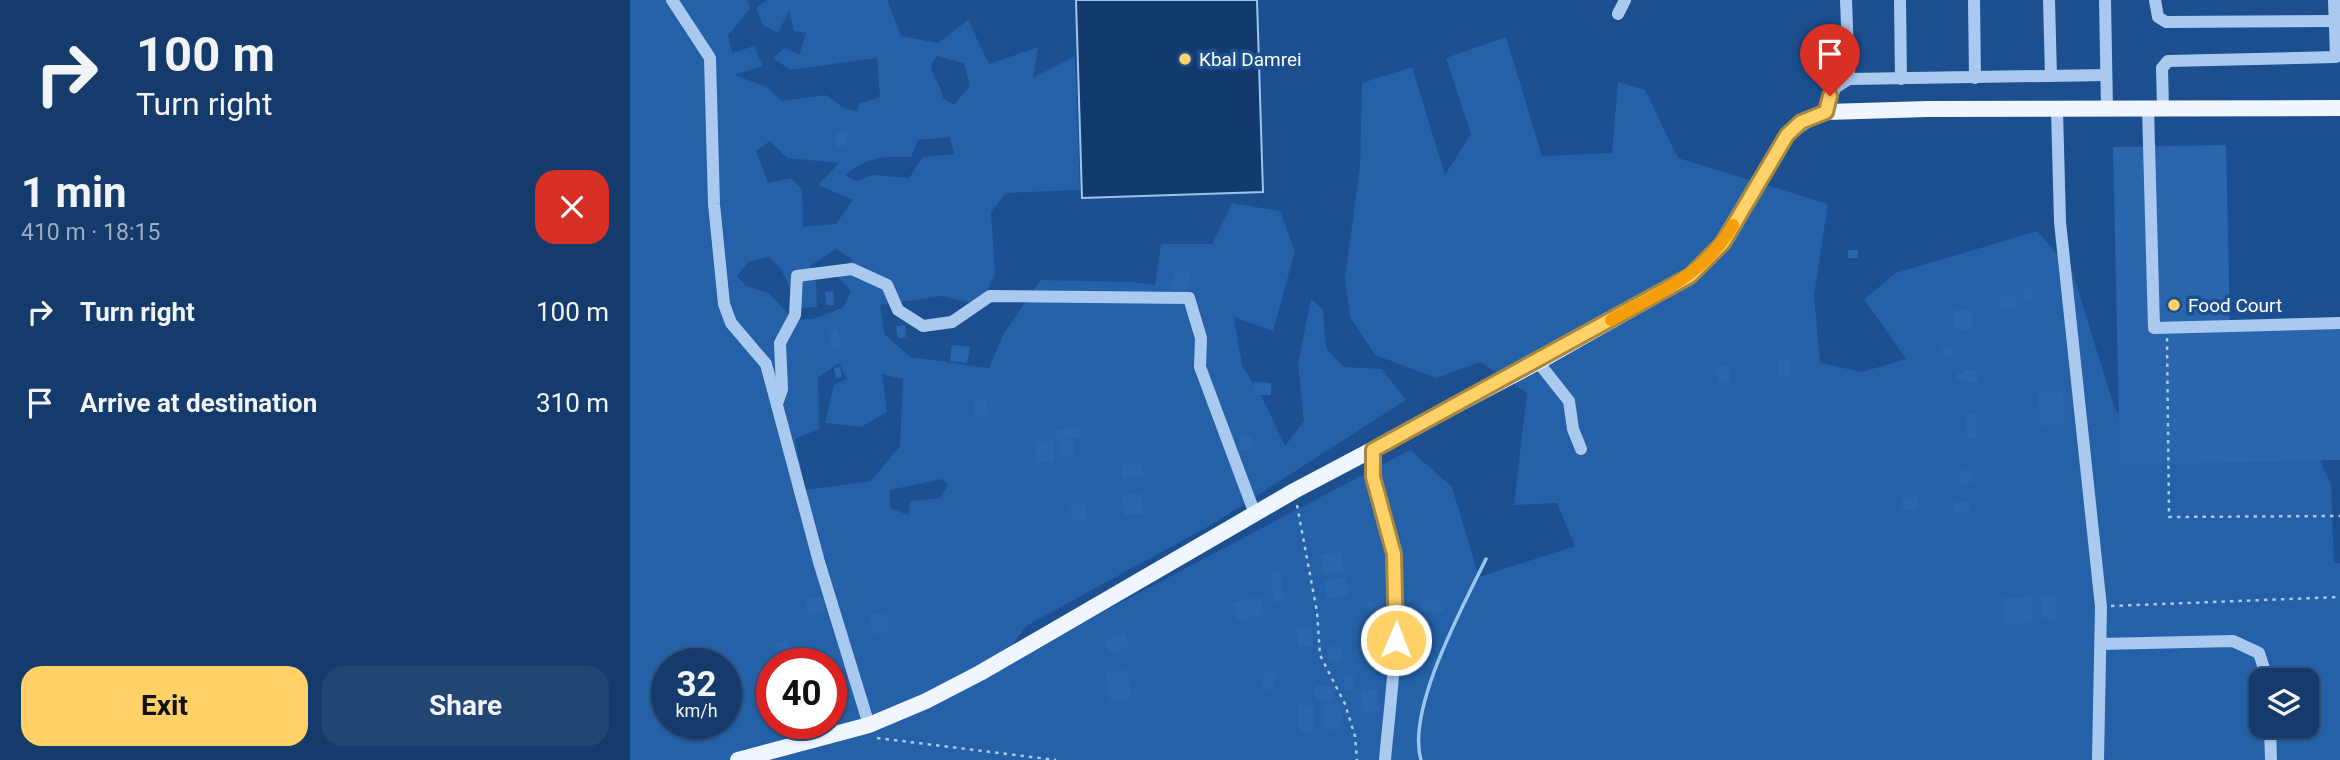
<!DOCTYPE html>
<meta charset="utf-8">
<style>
body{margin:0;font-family:Roboto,sans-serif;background:#214673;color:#f1f3f6;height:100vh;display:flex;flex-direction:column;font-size:26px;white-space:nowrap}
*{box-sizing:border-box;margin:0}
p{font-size:23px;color:#9dadc1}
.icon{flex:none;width:38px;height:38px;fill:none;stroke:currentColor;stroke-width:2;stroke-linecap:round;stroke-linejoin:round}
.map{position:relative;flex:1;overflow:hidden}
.details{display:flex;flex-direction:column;background:#143b6b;width:630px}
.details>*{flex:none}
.banner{background:#143b6b;color:#f1f3f6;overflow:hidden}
.buttons{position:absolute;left:1619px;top:668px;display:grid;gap:14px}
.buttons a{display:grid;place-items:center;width:70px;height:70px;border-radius:14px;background:#143b6b;box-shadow:0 2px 5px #0004,0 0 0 2px #33557e;font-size:35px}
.speed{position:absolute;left:21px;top:648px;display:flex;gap:14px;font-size:35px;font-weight:700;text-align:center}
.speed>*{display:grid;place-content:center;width:91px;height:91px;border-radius:50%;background:#143b6b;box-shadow:0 2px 5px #0004,0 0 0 2px #33557e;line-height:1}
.speed small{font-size:18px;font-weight:400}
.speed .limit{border:10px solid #d22;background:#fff;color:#111}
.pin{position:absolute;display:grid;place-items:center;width:60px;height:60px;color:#fff;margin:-72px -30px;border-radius:50% 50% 50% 0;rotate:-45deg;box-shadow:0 0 7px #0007}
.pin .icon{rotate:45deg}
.me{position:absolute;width:77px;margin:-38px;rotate:1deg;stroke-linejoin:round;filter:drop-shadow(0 0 5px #0008)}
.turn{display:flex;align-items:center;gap:24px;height:147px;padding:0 21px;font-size:32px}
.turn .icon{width:91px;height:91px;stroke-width:2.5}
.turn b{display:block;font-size:49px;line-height:60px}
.round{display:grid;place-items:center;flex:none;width:74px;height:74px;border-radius:21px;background:#214673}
.summary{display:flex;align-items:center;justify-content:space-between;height:119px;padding:0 21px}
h1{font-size:42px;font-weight:700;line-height:52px}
.action{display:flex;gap:14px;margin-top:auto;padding:14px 21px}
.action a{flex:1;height:80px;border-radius:21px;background:#ffd166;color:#111;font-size:28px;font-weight:700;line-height:80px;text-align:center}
.action a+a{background:#214673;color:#f1f3f6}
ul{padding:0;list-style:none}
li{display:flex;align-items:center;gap:21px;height:91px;padding:0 21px}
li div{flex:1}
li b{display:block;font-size:26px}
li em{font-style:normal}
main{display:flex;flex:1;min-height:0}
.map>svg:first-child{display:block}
.green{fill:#2461a8;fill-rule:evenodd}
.water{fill:#123a6d;stroke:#9cc4f0;stroke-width:2}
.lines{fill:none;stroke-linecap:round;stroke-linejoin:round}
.stream{stroke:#9cc4f0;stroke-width:3.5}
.building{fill:#2a66ad}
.path{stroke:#a9c9ee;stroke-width:2.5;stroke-dasharray:3.5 5;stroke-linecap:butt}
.minor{stroke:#a9c9ee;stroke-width:12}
.major{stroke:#f0f6ff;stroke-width:16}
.route-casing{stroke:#a68842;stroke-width:18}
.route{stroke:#ffd166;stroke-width:12}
.slow{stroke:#f59e0b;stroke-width:12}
.poi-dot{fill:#ffd166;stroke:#1b4f8f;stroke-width:2.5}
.labels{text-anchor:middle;stroke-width:7;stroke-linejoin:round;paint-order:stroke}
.poi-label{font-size:19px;fill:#fff;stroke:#1b4f8f;text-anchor:start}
</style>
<main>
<section class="details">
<div class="banner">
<div class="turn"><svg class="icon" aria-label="right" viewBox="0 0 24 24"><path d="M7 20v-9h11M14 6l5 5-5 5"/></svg><div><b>100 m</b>Turn right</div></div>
</div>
<div class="summary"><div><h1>1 min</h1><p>410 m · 18:15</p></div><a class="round" style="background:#d93025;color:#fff"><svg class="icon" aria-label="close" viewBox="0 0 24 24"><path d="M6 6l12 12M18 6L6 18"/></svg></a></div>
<ul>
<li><svg class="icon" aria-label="right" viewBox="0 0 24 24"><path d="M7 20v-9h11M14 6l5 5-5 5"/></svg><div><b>Turn right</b></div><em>100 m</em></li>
<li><svg class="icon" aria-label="arrive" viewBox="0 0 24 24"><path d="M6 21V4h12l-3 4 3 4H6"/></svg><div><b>Arrive at destination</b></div><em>310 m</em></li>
</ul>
<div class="action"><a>Exit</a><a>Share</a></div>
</section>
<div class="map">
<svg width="1710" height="760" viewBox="0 0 1710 760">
<rect width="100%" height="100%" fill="#1b4f8f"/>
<path class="green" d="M0,0H118L120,9L98,35L102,53L124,46L133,66L104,75L135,86L152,101L196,95L214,108L227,111L229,104L250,97L247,58L160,70L143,58L155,48L169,55L176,33L164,31L159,11L148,33L133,25L126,8L137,0H257L271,36L308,43L338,20L359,64L408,47L403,78L445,56L450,190L376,193L361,212L365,274L351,305L312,296L250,305L255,335L281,357L359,368L374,333L411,280L502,282L525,285L531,244H582L602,203L650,211L665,251L643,331L604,317L612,365L636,405L655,446L674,421L668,363L681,299L693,310L696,348L714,367L752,369L776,400L581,525L396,626L364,669L780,450L822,487L849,577L945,546L927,503L884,505L897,393L850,362L807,378L745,355L720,317L715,277L730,167L732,83L782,67L815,175L841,134L816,58L876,37L912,156L982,153L988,82L1015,90L1048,158L1198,204L1184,296L1190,363L1232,372L1276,359L1234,299L1266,273L1407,231L1442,271L1485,409L1525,465L1577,380L1653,382L1701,484L1704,563H1710V760H0ZM307,56L334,63L340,86L324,105L313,98C312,84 301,78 301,64ZM320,137L324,154L293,157L279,178L242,175L226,181L215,175C237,157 254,156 281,157L288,140ZM140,141L157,158L209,163L188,185L223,200L206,224L173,227L172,190L161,178L138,183L126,151ZM206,249L223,260L206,275L221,291L213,308L183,319L164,320L139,293L116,286L107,276L118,262L139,257L151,269L169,308L187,307L186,281L180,266ZM209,363L217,379L204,385L195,423L231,427L257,412L252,374L273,379L270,446L241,481L175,490L165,439L189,429L188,378ZM312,479L318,485L310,498L280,501L278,515L260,508V490ZM37,663H96V723H37ZM142,663H201V723H142ZM1631,681H1676V726H1631Z"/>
<path class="water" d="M446,0H627L633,192L452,198Z"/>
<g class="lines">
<path class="stream" d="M791,760C776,710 833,606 856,559"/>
</g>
<g class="building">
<rect x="206" y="132" width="11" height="15"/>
<path d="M1596,145L1600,325L1710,323V460L1490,465L1483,147Z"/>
<rect x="1218" y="250" width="10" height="8"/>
<path d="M546,270L561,274L556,293L541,289Z"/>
<rect x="1394" y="288" width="8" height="11"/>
<path d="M203,291L204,305H196L195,292Z"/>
<path d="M1385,296L1386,307L1371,308L1370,297Z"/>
<path d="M1324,309L1342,310V330L1323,329Z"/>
<path d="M275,325L276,337L268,338L266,326Z"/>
<path d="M207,329L211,346L202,348L198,331Z"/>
<path d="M322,345L340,347L337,363L320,361Z"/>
<path d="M1312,347H1321V356L1313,357Z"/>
<rect x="1148" y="361" width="13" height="14"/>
<path d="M1099,366L1100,383H1087L1086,367Z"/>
<path d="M210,367L212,377L206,378L204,368Z"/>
<path d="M1334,370H1347V383L1327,380V373H1334Z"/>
<path d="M624,382L641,383V395H624Z"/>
<path d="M1433,391L1435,424L1411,426L1408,393Z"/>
<path d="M357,399L358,416H345L344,400Z"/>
<path d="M1337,414L1346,415V439L1337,438Z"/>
<path d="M448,427L450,437L426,441L425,430Z"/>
<path d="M609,436H621L622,449L609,450Z"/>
<path d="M444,439L445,455L430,456L429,441Z"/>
<rect x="406" y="441" width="18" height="21"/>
<path d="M512,464L513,476L492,477V465Z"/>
<path d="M1341,470L1342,482L1331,484L1330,471Z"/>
<path d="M511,494L513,514L494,515L492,495Z"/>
<rect x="1271" y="497" width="16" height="13"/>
<path d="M454,502L458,519L444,522L440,506Z"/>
<path d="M1340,502V512L1323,513V503Z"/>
<path d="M712,552L714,572L693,574L691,554Z"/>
<path d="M641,573H651L654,601L644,602Z"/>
<path d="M715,577L719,595L696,599L694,581Z"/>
<path d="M1411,595H1426L1427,619L1412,620Z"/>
<path d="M192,596L195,612L178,616L175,599Z"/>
<path d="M630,597L634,614L607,621L603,603Z"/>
<path d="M1402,597L1403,623L1374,624L1373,598Z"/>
<path d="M791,598L811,601L810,607H816L815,612H789Z"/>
<path d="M760,600V613H738L737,601Z"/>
<path d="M256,612L259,631L243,634L240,614Z"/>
<path d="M683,627V646L668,647L667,628Z"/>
<path d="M495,633L500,646L479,654L474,641Z"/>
<path d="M158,640L161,654L148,656L146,642Z"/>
<path d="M699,646L712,647L710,662L698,661Z"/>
<path d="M497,670L502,698L480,701L476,674Z"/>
<path d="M635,671L647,675L642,692L630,688Z"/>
<rect x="714" y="676" width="10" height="14"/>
<path d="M685,685L704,686L703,701L685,700Z"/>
<path d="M731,689L748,690L749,712L731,711Z"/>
<path d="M695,703L712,704L710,730L693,728Z"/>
<path d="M669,705H683V733L669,732Z"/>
</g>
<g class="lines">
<g class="path">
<path d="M1537,338L1539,517L1710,516"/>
<path d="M667,505L687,612L690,655L715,704L725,736L727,760"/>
<path d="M1481,606L1710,597"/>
<path d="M247,738L426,760"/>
</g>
<g class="minor">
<path d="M42,0L80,58L84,204L94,304L101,323L136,364L189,562L239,725"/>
<path d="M1270,0L1271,79"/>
<path d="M1344,0L1345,78"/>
<path d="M1419,0L1421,76"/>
<path d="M1475,0L1477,109"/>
<path d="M1525,0L1528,17L1536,22L1705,21"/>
<path d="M988,14L995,0"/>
<path d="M1219,79L1476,75"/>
<path d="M1518,108L1524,328L1710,323"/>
<path d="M1533,108L1532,68L1538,61L1706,57L1704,0"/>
<path d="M1427,110L1430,222L1471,607L1468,760"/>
<path d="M1197,112L1205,88L1219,79L1216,0"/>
<path d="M908,362L939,401L943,429L951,449"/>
<path d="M148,401L152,389L150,343L165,315L167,276L222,269L257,285L268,310L293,326L322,322L360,296L559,298L571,338L570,367L625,514"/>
<path d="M743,450C738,489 761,523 764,560C771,627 761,693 755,760"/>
<path d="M1471,644L1603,641L1629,653L1638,681"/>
<path d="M1640,726L1641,760"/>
</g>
<path class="major" d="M108,760L239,725L296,701L350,673L664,491L908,362L1060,276L1092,243L1157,135C1170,123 1180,117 1197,112L1298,109L1710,108"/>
</g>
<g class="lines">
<g class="route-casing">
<path id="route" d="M766,640L764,554L743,477V450L1060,276L1093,243L1157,135L1171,122L1196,112L1200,96"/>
</g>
<use href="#route" class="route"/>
<path class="slow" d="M981,320C1030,292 1074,275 1103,225"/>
</g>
<g class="poi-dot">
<circle cx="555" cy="59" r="7"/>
<circle cx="1544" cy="305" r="7"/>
</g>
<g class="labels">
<g class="poi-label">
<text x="569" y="66">Kbal Damrei</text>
<text x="1558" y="312">Food Court</text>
</g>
</g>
</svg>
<div class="buttons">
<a><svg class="icon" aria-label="layers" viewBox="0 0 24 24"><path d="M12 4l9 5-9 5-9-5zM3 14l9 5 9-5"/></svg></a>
</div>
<div class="speed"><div>32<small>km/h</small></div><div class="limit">40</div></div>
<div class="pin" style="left:1200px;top:96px;background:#d93025"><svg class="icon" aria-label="arrive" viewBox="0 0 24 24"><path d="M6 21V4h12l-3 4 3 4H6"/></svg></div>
<svg class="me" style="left:766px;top:640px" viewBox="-20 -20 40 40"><circle r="17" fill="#ffd166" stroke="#fff" stroke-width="3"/><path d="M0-11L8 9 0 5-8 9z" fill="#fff"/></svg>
</div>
</main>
